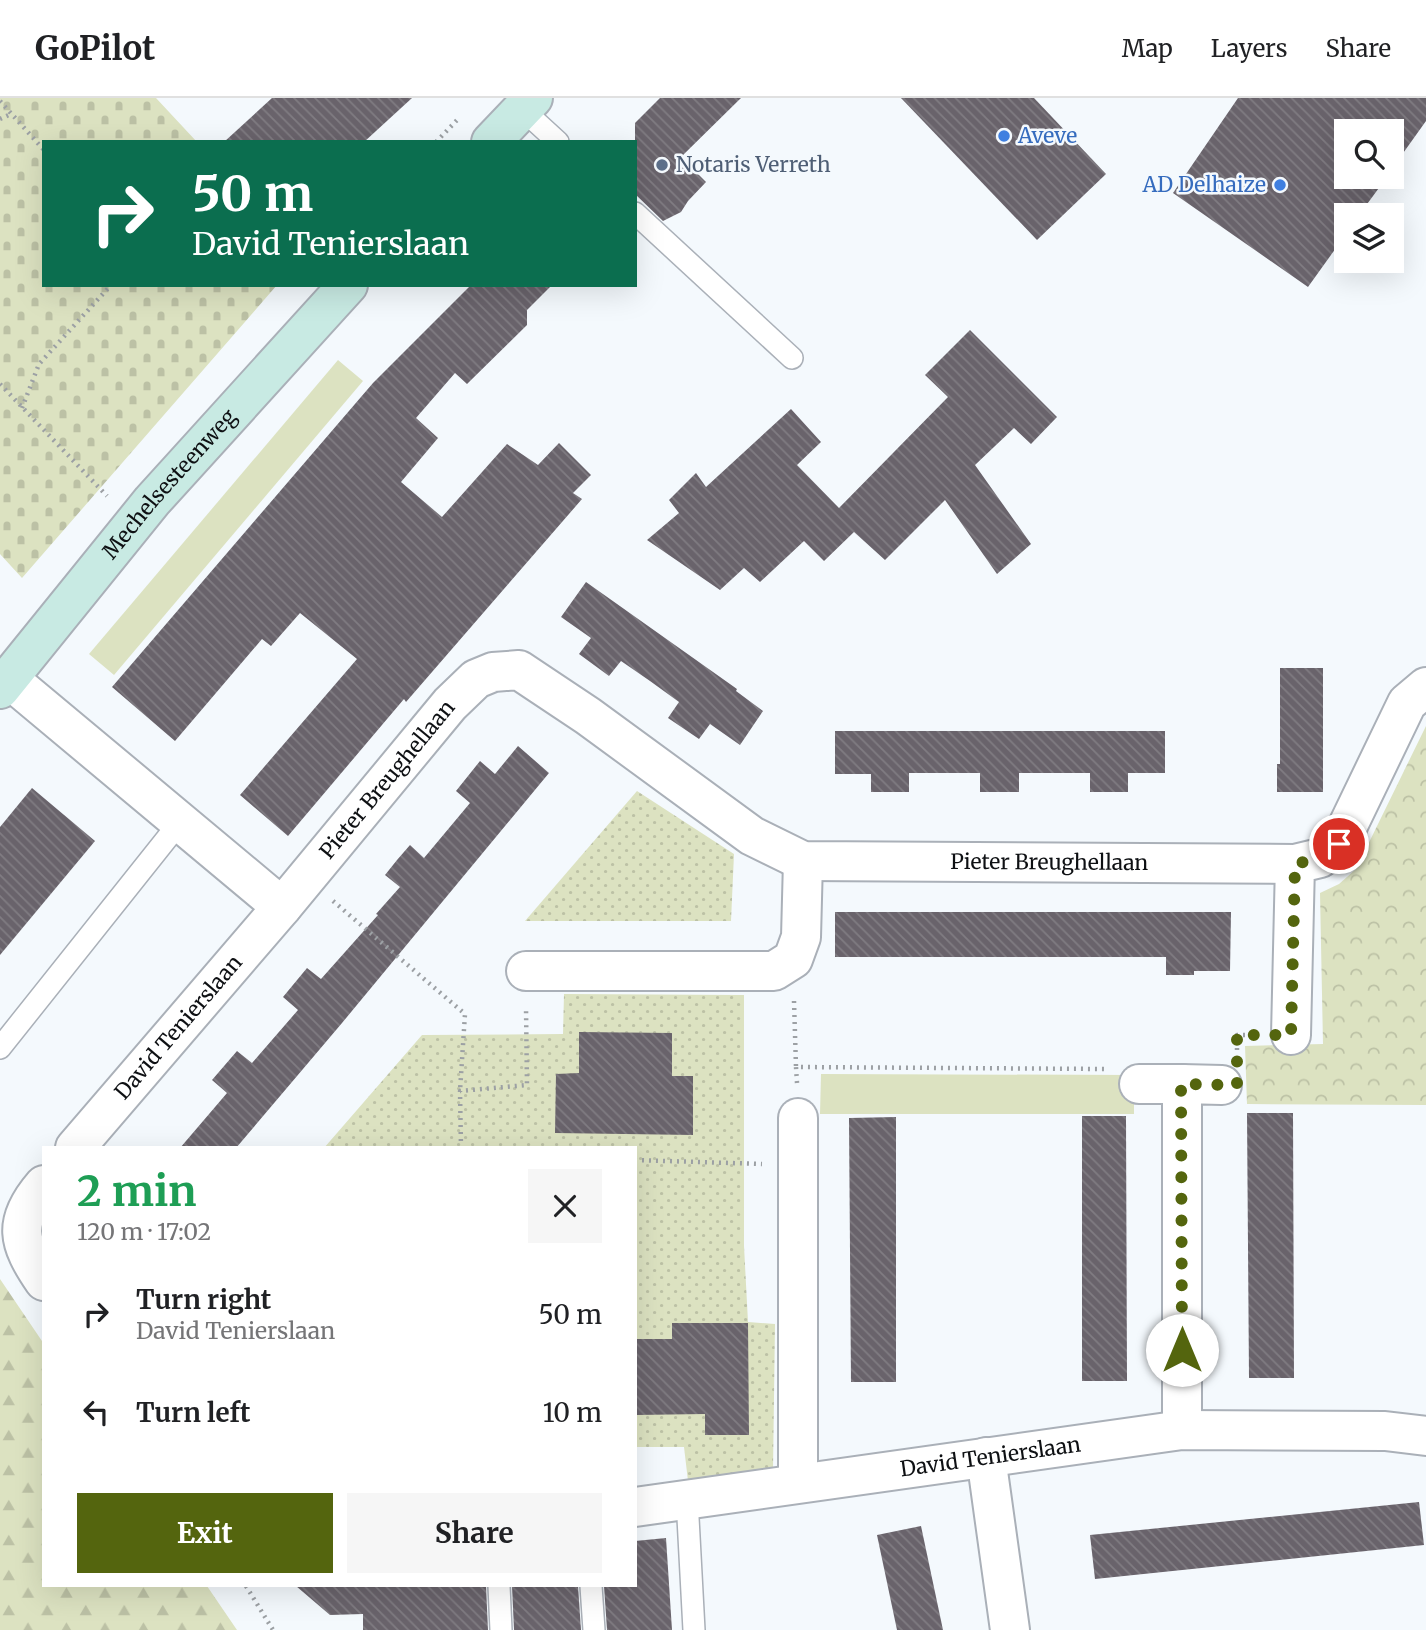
<!DOCTYPE html>
<meta charset="utf-8">
<style>
body{margin:0;font-family:Merriweather,serif;background:#f6f6f6;color:#202124;height:100vh;display:flex;flex-direction:column;font-size:26px;white-space:nowrap}
*{box-sizing:border-box;margin:0}
p{font-size:23px;color:#757577}
.icon{flex:none;width:38px;height:38px;fill:none;stroke:currentColor;stroke-width:2;stroke-linecap:round;stroke-linejoin:round}
.map{position:relative;flex:1;overflow:hidden}
.panel{position:absolute;left:42px;top:1048px;width:595px;height:441px;display:flex;flex-direction:column;background:#fff;border-radius:0px;box-shadow:0 7px 28px #0002}
.panel>*{flex:none}
.top-card{position:absolute;left:42px;top:42px;width:595px;height:147px;border-radius:0px;box-shadow:0 7px 28px #0002;background:#0b6e4f;color:#fff;overflow:hidden}
.buttons{position:absolute;left:1334px;top:21px;display:grid;gap:14px}
.buttons a{display:grid;place-items:center;width:70px;height:70px;border-radius:0px;background:#fff;box-shadow:0 7px 28px #0002;font-size:35px}
.pin{position:absolute;display:grid;place-items:center;width:60px;height:60px;color:#fff;margin:-30px;border:4px solid #fff;border-radius:50%;box-shadow:0 2px 7px #0007}
.me{position:absolute;width:77px;margin:-38px;rotate:0deg;stroke-linejoin:round;filter:drop-shadow(0 0 5px #0008)}
.turn{display:flex;align-items:center;gap:24px;height:147px;padding:0 35px;font-size:32px}
.turn .icon{width:91px;height:91px;stroke-width:2.5}
.turn b{display:block;font-size:49px;line-height:60px}
.round{display:grid;place-items:center;flex:none;width:74px;height:74px;border-radius:0px;background:#f6f6f6}
.overview{display:flex;align-items:center;justify-content:space-between;height:119px;padding:0 35px}
h1{font-size:42px;font-weight:700;line-height:52px;color:#1e9e55}
.button{display:flex;gap:14px;margin-top:auto;padding:14px 35px}
.button a{flex:1;height:80px;border-radius:0px;background:#54650e;color:#fff;font-size:28px;font-weight:700;line-height:80px;text-align:center}
.button a+a{background:#f6f6f6;color:#202124}
ul{padding:0;list-style:none}
li{display:flex;align-items:center;gap:21px;height:98px;padding:0 35px}
li div{flex:1}
li b{display:block;font-size:26px}
li em{font-style:normal}
header{display:flex;align-items:center;gap:42px;box-sizing:border-box;height:98px;padding:0 35px;background:#fff;border-bottom:2px solid #e0e0e0}
header strong{font-size:33px}
nav{display:flex;gap:38px;margin-inline-start:auto;font-size:24px}
.map>svg:first-child{display:block}
.grass{fill:#dce2c1}
.forest{fill:url(#forest-firs)}
.cemetery{fill:url(#cemetery-stones)}
.park{fill:url(#park-crowns)}
.garden{fill:url(#garden-dots)}
.building{fill:url(#building-back-hatch)}
.lines{fill:none;stroke-linecap:round;stroke-linejoin:round}
.lane-casing{stroke:#aab0b8;stroke-width:24}
.street-casing{stroke:#aab0b8;stroke-width:42}
.secondary-casing{stroke:#aab0b8;stroke-width:42}
.path{stroke:#9ca0a4;stroke-width:4.5;stroke-dasharray:2 5;stroke-linecap:butt}
.lane{stroke:#fff;stroke-width:21}
.street{stroke:#fff;stroke-width:38}
.secondary{stroke:#c8eae3;stroke-width:38}
.route{stroke:#54650e;stroke-width:12;stroke-dasharray:0 21.6}
.shop-dot{fill:#3f7fe0;stroke:#f4f9fd;stroke-width:2.5}
.service-dot{fill:#5c6f8a;stroke:#f4f9fd;stroke-width:2.5}
.labels{text-anchor:middle;stroke-width:5;stroke-linejoin:round;paint-order:stroke}
.shop-label{font-size:21px;fill:#366cbe;stroke:#f4f9fd;text-anchor:start}
.service-label{font-size:21px;fill:#4e5e75;stroke:#f4f9fd;text-anchor:start}
.street-label{font-size:21px;fill:#0e1013;stroke:#f4f9fd}
</style>
<header>
<strong>GoPilot</strong>
<nav><a>Map</a><a>Layers</a><a>Share</a></nav>
</header>
<div class="map">
<svg width="1426" height="1532" viewBox="0 0 1426 1532">
<defs>
<pattern id="forest-firs" width="22" height="20" patternUnits="userSpaceOnUse" patternTransform="scale(1.75)"><rect width="22" height="20" fill="#dce2c1"/><path d="M5 1l3.5 6h-7zM16 11l3.5 6h-7z" fill="#bcc1a5"/></pattern>
<pattern id="cemetery-stones" width="16" height="16" patternUnits="userSpaceOnUse" patternTransform="scale(1.75)"><rect width="16" height="16" fill="#dce2c1"/><path d="M2 7V4a2 2 0 0 1 4 0v3zM10 15v-3a2 2 0 0 1 4 0v3z" fill="#bcc1a5"/></pattern>
<pattern id="park-crowns" width="20" height="18" patternUnits="userSpaceOnUse" patternTransform="scale(1.75)"><rect width="20" height="18" fill="#dce2c1"/><path d="M2 6a3 3 0 1 1 6 0M12 15a3 3 0 1 1 6 0" fill="none" stroke="#bcc1a5"/></pattern>
<pattern id="garden-dots" width="8" height="8" patternUnits="userSpaceOnUse" patternTransform="scale(1.75)"><rect width="8" height="8" fill="#dce2c1"/><path d="M2 2h.1M6 6h.1" fill="none" stroke="#bcc1a5" stroke-width="1.8" stroke-linecap="round"/></pattern>
<pattern id="building-back-hatch" width="6" height="6" patternUnits="userSpaceOnUse" patternTransform="scale(1.75)"><rect width="6" height="6" fill="#69636b"/><path d="M-1 5l2 2M0 0l6 6M5-1l2 2" fill="none" stroke="#807c82"/></pattern>
</defs>
<rect width="100%" height="100%" fill="#f4f9fd"/>
<g class="grass">
<path d="M338,262L363,283L114,577L89,556Z"/>
<path d="M821,976L1134,977V1016H820Z"/>
</g>
<path class="forest" d="M0,1181L44,1246V1488H207L237,1532H0Z"/>
<path class="cemetery" d="M0,0H156L197,44H44V187H277L22,480L0,456Z"/>
<path class="park" d="M1426,628V1007L1247,1006L1245,948L1323,946L1320,795L1339,786L1356,771Z"/>
<g class="garden">
<path d="M637,693L734,756L731,823H525Z"/>
<path d="M564,896L744,897V1148L748,1224L775,1226L773,1372L688,1383L684,1349H635V1050H324L422,937L563,936Z"/>
</g>
<g class="building">
<path d="M272,0H412L364,44H224Z"/>
<path d="M660,0H741L681,59L706,84L688,103L681,114L663,123L635,96V25Z"/>
<path d="M901,0H1034L1106,76L1037,142Z"/>
<path d="M1238,0H1426V23L1391,72V33H1346V79H1387L1359,117H1346V136L1308,189L1173,95Z"/>
<path d="M471,187H552L527,212V227L467,286L455,275L416,320L438,340L401,384L442,419L507,346L538,367L559,345L591,377L573,395L582,401L406,604L404,601L288,738L240,697L357,561L300,515L271,548L262,541L175,643L112,589L373,285Z"/>
<path d="M970,232L1057,319L1031,346L1014,330L975,367L1031,446L997,476L945,402L885,462L854,434L824,463L804,443L760,484L744,470L720,492L647,442L679,415L669,402L696,375L706,389L791,311L821,344L797,367L839,410L948,299L925,277Z"/>
<path d="M586,484L737,591L736,593L763,613L740,647L710,626L699,641L668,620L679,604L650,583L621,563L609,578L579,556L591,540L561,519Z"/>
<path d="M1280,570H1323V694H1277V666H1280Z"/>
<path d="M835,633H1165V675H1128V694H1090V675H1019V694H980V675H909V694H871V676H835Z"/>
<path d="M518,648L549,675L342,925L236,1050H180L227,995L212,982L237,953L252,965L298,912L283,899L307,870L321,881L378,817L376,816L400,789L385,777L397,762L410,747L424,760L470,705L456,693L480,663L495,676Z"/>
<path d="M32,690L95,743L0,857V729Z"/>
<path d="M835,814H1231L1230,873H1194V877H1166V859H835Z"/>
<path d="M579,934L672,935V978H693V1037L555,1035L556,976L579,975Z"/>
<path d="M1247,1015H1293L1294,1280H1249Z"/>
<path d="M1082,1018H1126L1127,1283H1082Z"/>
<path d="M896,1019V1284H851L849,1020Z"/>
<path d="M672,1225H748L749,1337H705V1316L636,1317L635,1241H672Z"/>
<path d="M1419,1404L1424,1447L1095,1481L1090,1437Z"/>
<path d="M921,1428L943,1532H897L877,1437Z"/>
<path d="M666,1440L672,1532H607L604,1488H635V1443Z"/>
<path d="M296,1488H486L488,1532H363V1516L330,1517Z"/>
<path d="M512,1488H578L581,1532H514Z"/>
</g>
<g class="lines">
<g class="lane-casing">
<g id="lane">
<path d="M522,11L558,44"/>
<path d="M635,115L792,260"/>
<path d="M0,950L180,724"/>
<path d="M687,1401L694,1532"/>
<path d="M499,1488L501,1532"/>
<path d="M591,1488L594,1532"/>
</g>
</g>
<g class="street-casing">
<g id="street">
<path d="M9,581L282,809"/>
<path d="M526,873H774L793,861L801,839L803,763"/>
<path d="M1291,937L1295,766L1320,760L1339,746L1407,605L1426,589"/>
<path d="M1139,986H1182"/>
<path d="M798,1020V1385"/>
<path id="s1" d="M75,1050L282,809L450,606L476,581L493,574L519,572L588,618L752,738L803,763L1295,766"/>
<path d="M44,1087C12,1124 18,1145 44,1183"/>
<path d="M1182,1332V986L1222,987"/>
<path d="M986,1359L1010,1532"/>
<path id="s2" d="M635,1409L1182,1332L1385,1333L1426,1338"/>
</g>
</g>
<g class="secondary-casing">
<g id="secondary">
<path d="M491,44L533,0"/>
<path id="s3" d="M0,591L152,403L348,187"/>
</g>
</g>
<g class="path">
<path d="M0,3L44,52"/>
<path d="M0,21L11,16"/>
<path d="M436,44L459,20"/>
<path d="M0,286L107,398"/>
<path d="M22,310L39,266L111,187"/>
<path d="M333,803L465,916L460,993"/>
<path d="M794,903L796,969"/>
<path d="M1237,952V937H1255"/>
<path d="M797,985L796,969L1104,971"/>
<path d="M461,1050L460,993L527,987L526,909"/>
<path d="M635,1062L762,1066"/>
<path d="M246,1488L273,1532"/>
</g>
<use href="#lane" class="lane"/>
<use href="#street" class="street"/>
<use href="#secondary" class="secondary"/>
</g>
<g class="lines">
<path class="route" d="M1182,1252L1181,986L1237,987V937H1291L1295,766L1320,760L1339,746"/>
</g>
<g class="shop-dot">
<circle cx="1004" cy="38" r="7"/>
<circle cx="1280" cy="87" r="7"/>
</g>
<circle class="service-dot" cx="662" cy="67" r="7"/>
<g class="labels">
<g class="shop-label">
<text x="1018" y="45">Aveve</text>
<text x="1266" y="94" text-anchor="end">AD Delhaize</text>
</g>
<g class="service-label">
<text x="676" y="74">Notaris Verreth</text>
</g>
<g class="street-label">
<text dy="7" stroke="none"><textPath href="#s3" startOffset="266">Mechelsesteenweg</textPath></text>
<text dy="7" stroke="none"><textPath href="#s1" startOffset="483">Pieter Breughellaan</textPath></text>
<text dy="7" stroke="none"><textPath href="#s1" startOffset="1251">Pieter Breughellaan</textPath></text>
<text dy="7" stroke="none"><textPath href="#s1" startOffset="159">David Tenierslaan</textPath></text>
<text dy="7" stroke="none"><textPath href="#s2" startOffset="359">David Tenierslaan</textPath></text>
</g>
</g>
</svg>
<div class="buttons">
<a><svg class="icon" aria-label="search" viewBox="0 0 24 24"><circle cx="10" cy="10" r="6"/><path d="M15 15l6 6"/></svg></a>
<a><svg class="icon" aria-label="layers" viewBox="0 0 24 24"><path d="M12 4l9 5-9 5-9-5zM3 14l9 5 9-5"/></svg></a>
</div>
<div class="pin" style="left:1339px;top:746px;background:#d93025"><svg class="icon" aria-label="arrive" viewBox="0 0 24 24"><path d="M6 21V4h12l-3 4 3 4H6"/></svg></div>
<svg class="me" style="left:1182px;top:1252px" viewBox="-20 -20 40 40"><circle r="19" fill="#fff"/><path d="M0-13L10 11 0 6-10 11z" fill="#54650e"/></svg>
<div class="top-card">
<div class="turn"><svg class="icon" aria-label="right" viewBox="0 0 24 24"><path d="M7 20v-9h11M14 6l5 5-5 5"/></svg><div><b>50 m</b>David Tenierslaan</div></div>
</div>
<section class="panel">
<div class="overview"><div><h1>2 min</h1><p>120 m · 17:02</p></div><a class="round"><svg class="icon" aria-label="close" viewBox="0 0 24 24"><path d="M6 6l12 12M18 6L6 18"/></svg></a></div>
<ul>
<li><svg class="icon" aria-label="right" viewBox="0 0 24 24"><path d="M7 20v-9h11M14 6l5 5-5 5"/></svg><div><b>Turn right</b><p>David Tenierslaan</p></div><em>50 m</em></li>
<li><svg class="icon" aria-label="left" viewBox="0 0 24 24"><path d="M17 20v-9H6M10 6l-5 5 5 5"/></svg><div><b>Turn left</b></div><em>10 m</em></li>
</ul>
<div class="button"><a>Exit</a><a>Share</a></div>
</section>
</div>
